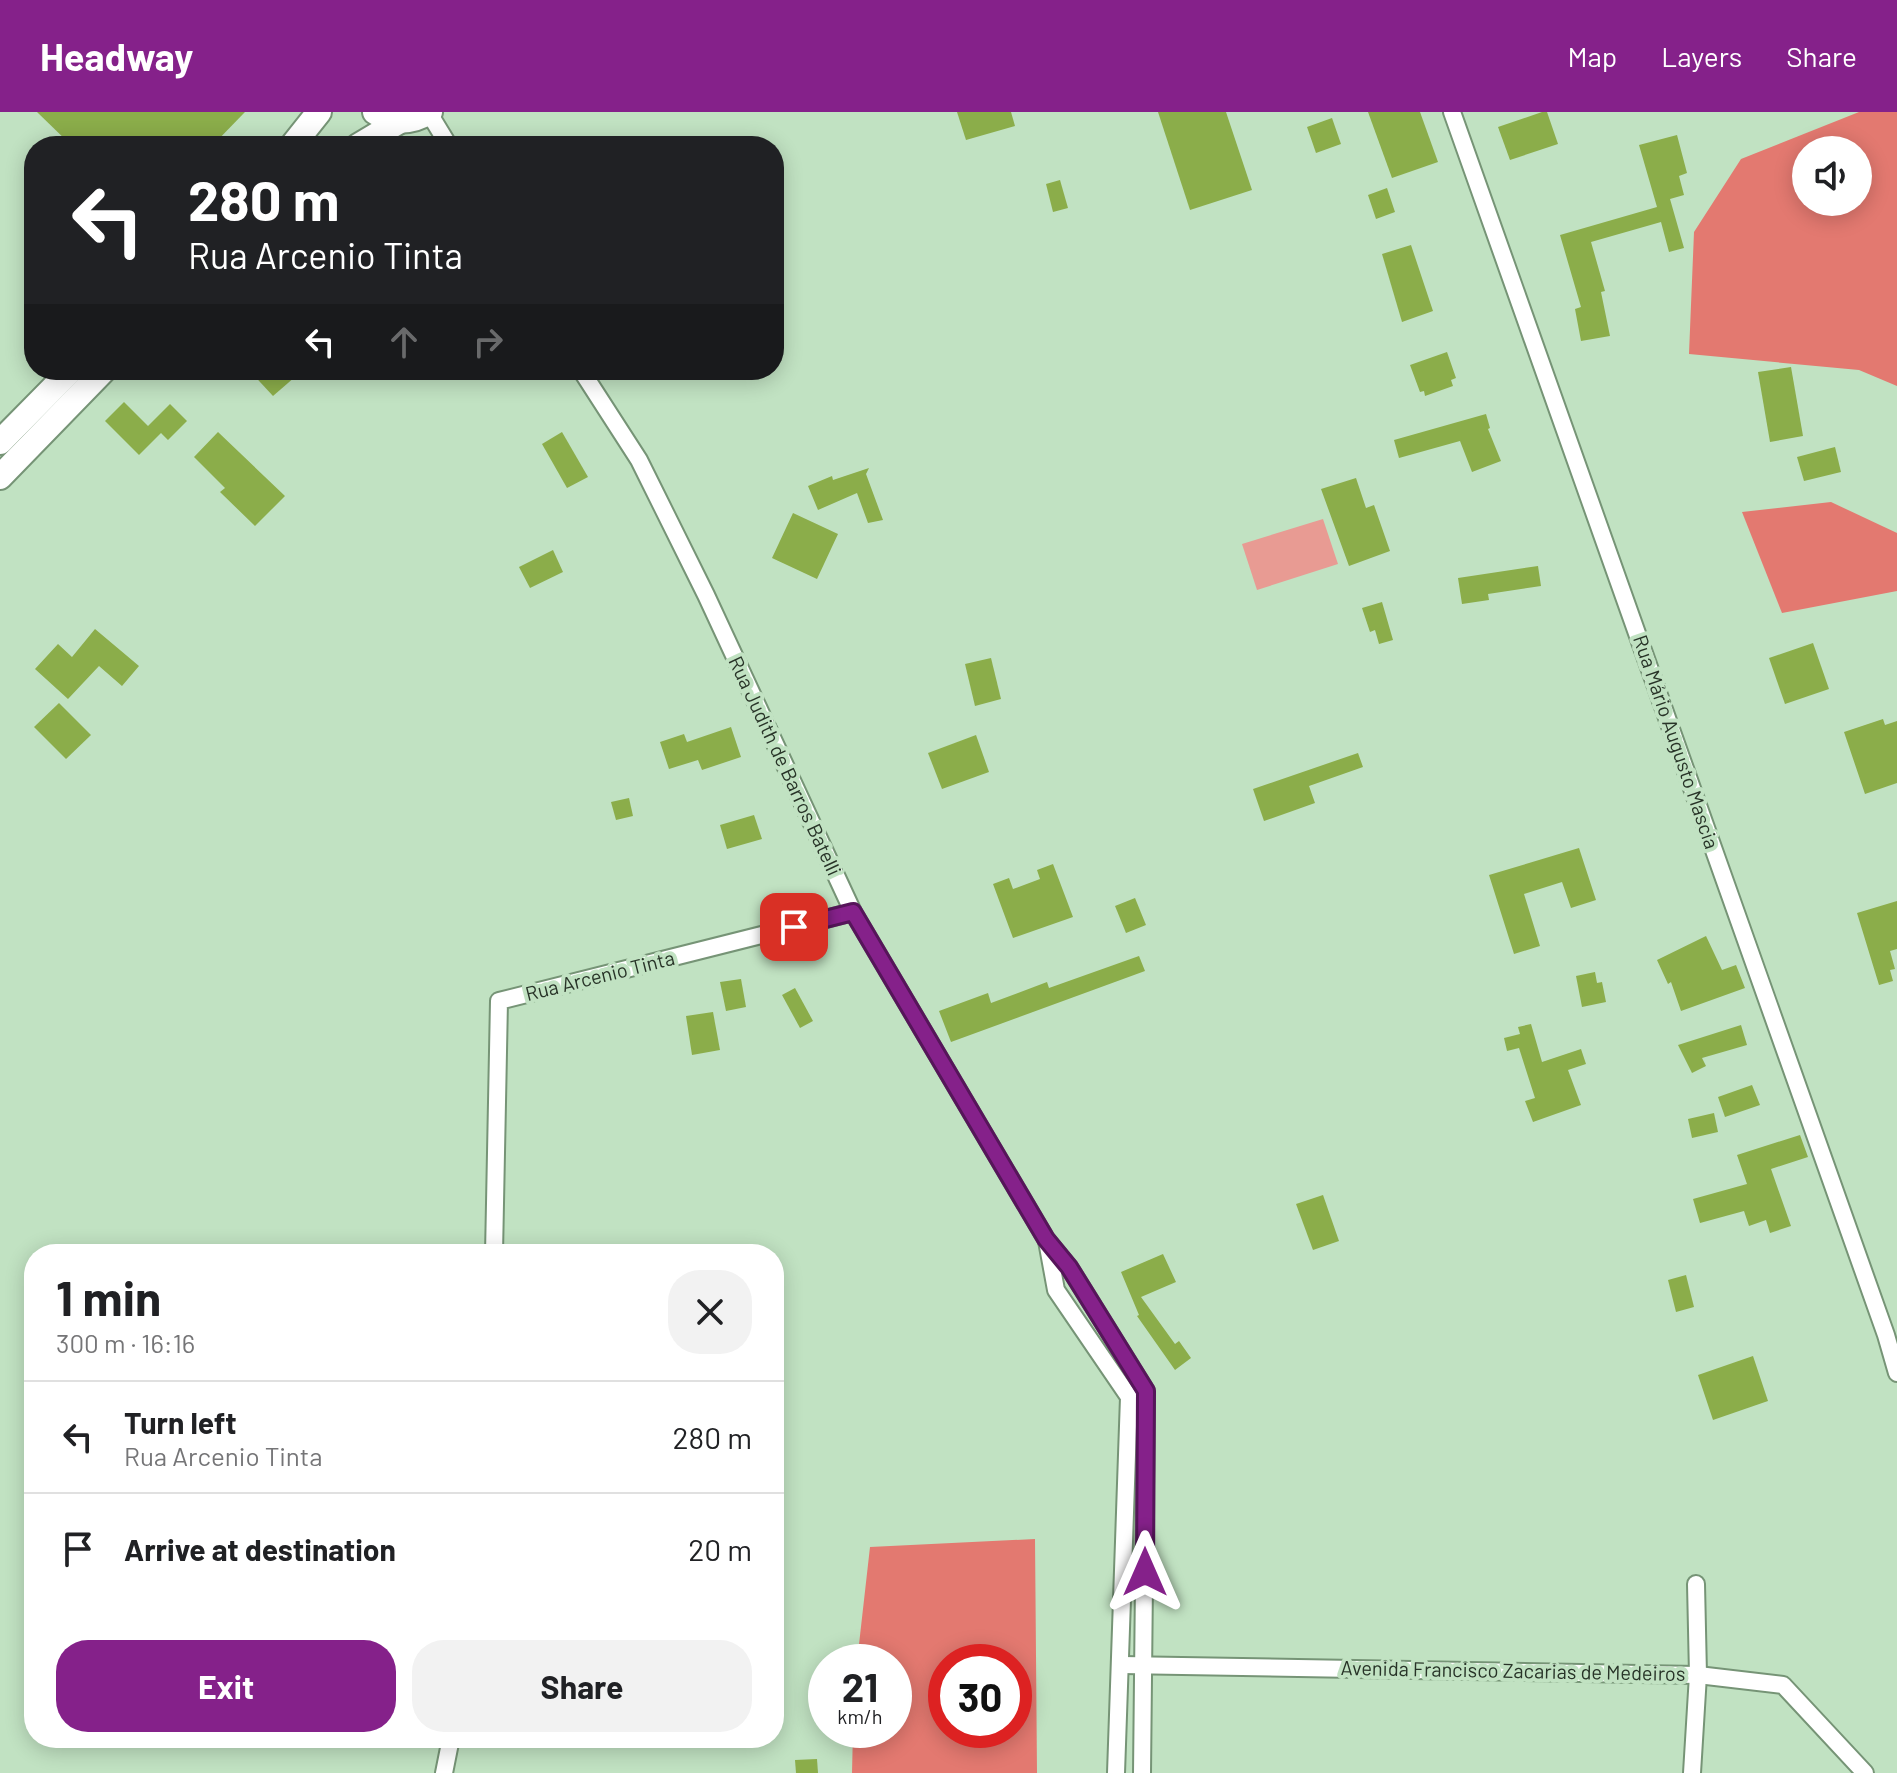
<!DOCTYPE html>
<meta charset="utf-8">
<style>
body{margin:0;font-family:Barlow,sans-serif;background:#f2f2f2;color:#202124;height:100vh;display:flex;flex-direction:column;font-size:30px;white-space:nowrap}
*{box-sizing:border-box;margin:0}
p{font-size:26px;color:#757577}
.icon{flex:none;width:44px;height:44px;fill:none;stroke:currentColor;stroke-width:2;stroke-linecap:round;stroke-linejoin:round}
.map{position:relative;flex:1;overflow:hidden}
.details{position:absolute;left:24px;top:1132px;width:760px;height:504px;display:flex;flex-direction:column;background:#fff;border-radius:32px;box-shadow:0 4px 20px #0003}
.details>*{flex:none}
.banner{position:absolute;left:24px;top:24px;width:760px;height:244px;border-radius:32px;box-shadow:0 4px 20px #0003;background:#202124;color:#fff;overflow:hidden}
.controls{position:absolute;left:1792px;top:24px;display:grid;gap:16px}
.controls a{display:grid;place-items:center;width:80px;height:80px;border-radius:50%;background:#fff;box-shadow:0 4px 20px #0003;font-size:40px}
.speed{position:absolute;left:808px;top:1532px;display:flex;gap:16px;font-size:40px;font-weight:700;text-align:center}
.speed>*{display:grid;place-content:center;width:104px;height:104px;border-radius:50%;background:#fff;box-shadow:0 4px 20px #0003;line-height:1}
.speed small{font-size:20px;font-weight:400}
.speed .limit{border:12px solid #d22;background:#fff;color:#111}
.pin{position:absolute;display:grid;place-items:center;width:68px;height:68px;color:#fff;margin:-34px;border-radius:16px;box-shadow:0 4px 12px #0006}
.me{position:absolute;width:88px;margin:-44px;rotate:0deg;stroke-linejoin:round;filter:drop-shadow(0 0 6px #0008)}
.turn{display:flex;align-items:center;gap:28px;height:168px;padding:0 32px;font-size:36px}
.turn .icon{width:104px;height:104px;stroke-width:2.5}
.turn b{display:block;font-size:56px;line-height:68px}
.lanes{display:flex;align-items:center;height:76px;padding:0 32px;background:#0003;justify-content:center;gap:40px;direction:ltr}
.lanes .off{opacity:.35}
.round{display:grid;place-items:center;flex:none;width:84px;height:84px;border-radius:32px;background:#f2f2f2}
.summary{display:flex;align-items:center;justify-content:space-between;height:136px;padding:0 32px}
h1{font-size:48px;font-weight:700;line-height:60px}
.primary-button{display:flex;gap:16px;margin-top:auto;padding:16px 32px}
.primary-button a{flex:1;height:92px;border-radius:32px;background:#85218a;color:#fff;font-size:32px;font-weight:700;line-height:92px;text-align:center}
.primary-button a+a{background:#f2f2f2;color:#202124}
ul{padding:0;list-style:none}
li{display:flex;align-items:center;gap:24px;height:112px;padding:0 32px;border-top:2px solid #e0e0e0}
li div{flex:1}
li b{display:block;font-size:30px}
li em{font-style:normal}
header{display:flex;align-items:center;gap:48px;box-sizing:border-box;height:112px;padding:0 40px;background:#85218a;color:#fff}
header strong{font-size:38px}
nav{display:flex;gap:44px;margin-inline-start:auto;font-size:28px}
.map>svg:first-child{display:block}
.green{fill:#e89b93}
.forest{fill:#e37970;fill-rule:evenodd}
.building{fill:#8bad4a}
.lines{fill:none;stroke-linecap:round;stroke-linejoin:round}
.minor-casing{stroke:#769476;stroke-width:20}
.secondary-casing{stroke:#769476;stroke-width:28}
.minor{stroke:#fff;stroke-width:16}
.secondary{stroke:#fff;stroke-width:24}
.route-casing{stroke:#56155a;stroke-width:20}
.route{stroke:#85218a;stroke-width:14}
.labels{text-anchor:middle;stroke-width:8;stroke-linejoin:round;paint-order:stroke}
.street-label{font-size:20px;fill:#283428;stroke:#c1e2c2}
</style>
<header>
<strong>Headway</strong>
<nav><a>Map</a><a>Layers</a><a>Share</a></nav>
</header>
<div class="map">
<svg width="1897" height="1661" viewBox="0 0 1897 1661">
<rect width="100%" height="100%" fill="#c1e2c2"/>
<path class="green" d="M1323,407L1338,452L1257,478L1242,432Z"/>
<g class="forest">
<path d="M1859,0H1897V274L1859,258L1689,242L1694,120L1741,47ZM1806,38H1858V90H1806Z"/>
<path d="M1831,390L1897,421V479L1782,501L1742,400Z"/>
<path d="M1035,1427L1037,1661H852L853,1618H894V1550H857L870,1435ZM946,1550H1014V1618H946Z"/>
</g>
<g class="building">
<path d="M37,0H245L212,34H72Z"/>
<path d="M957,0H1011L1015,14L966,28Z"/>
<path d="M1158,0H1226L1252,78L1190,98Z"/>
<path d="M1368,0H1420L1438,50L1392,66Z"/>
<path d="M1542,0H1547L1558,32L1510,48L1498,15Z"/>
<path d="M1332,6L1341,32L1316,41L1307,15Z"/>
<path d="M1677,23L1687,61L1679,64L1684,83L1670,87L1684,136L1669,140L1661,110L1591,130L1605,179L1601,180L1610,224L1581,229L1575,197L1581,195L1560,123L1657,95L1639,33Z"/>
<path d="M1060,68L1068,96L1053,100L1046,72Z"/>
<path d="M1387,76L1395,100L1376,107L1368,83Z"/>
<path d="M1411,133L1433,199L1402,210L1382,142Z"/>
<path d="M1447,240L1456,266L1451,268L1453,274L1425,284L1424,279L1420,280L1410,253Z"/>
<path d="M1791,255L1803,324L1770,330L1758,260Z"/>
<path d="M249,258H303L273,284Z"/>
<path d="M124,290L148,314L170,292L187,309L168,328L161,321L139,343L105,309Z"/>
<path d="M1486,302L1490,316L1488,317L1501,349L1472,360L1460,329L1399,346L1394,328Z"/>
<path d="M218,320L285,384L255,414L220,380L225,376L194,345Z"/>
<path d="M562,320L588,365L567,376L542,332Z"/>
<path d="M1835,335L1841,360L1804,369L1797,345Z"/>
<path d="M869,356L866,362L883,408L868,411L857,381L818,398L808,374L832,364L833,368Z"/>
<path d="M1356,366L1366,396L1374,393L1390,439L1349,454L1321,377Z"/>
<path d="M793,401L838,422L817,467L772,446Z"/>
<path d="M553,438L563,460L530,476L519,455Z"/>
<path d="M1538,454L1541,474L1488,482L1489,488L1462,492L1458,466Z"/>
<path d="M1382,490L1393,528L1379,532L1375,518L1370,520L1362,496Z"/>
<path d="M95,517L139,554L122,574L99,554L68,587L35,557L58,532L72,545Z"/>
<path d="M1813,531L1829,577L1785,592L1769,546Z"/>
<path d="M991,546L1001,587L975,594L965,552Z"/>
<path d="M59,591L91,623L66,647L34,615Z"/>
<path d="M1883,607L1885,613L1897,609V671L1865,682L1844,620Z"/>
<path d="M731,615L741,645L702,658L698,648L669,657L660,630L684,622L687,630Z"/>
<path d="M976,623L989,660L942,677L928,641Z"/>
<path d="M1358,641L1363,655L1309,674L1315,691L1264,709L1253,677Z"/>
<path d="M629,686L633,704L616,708L611,690Z"/>
<path d="M754,703L762,727L727,737L720,713Z"/>
<path d="M1579,736L1596,788L1571,796L1562,770L1524,782L1540,834L1514,842L1489,763Z"/>
<path d="M1053,752L1073,805L1013,826L993,772L1009,766L1013,777L1040,767L1037,758Z"/>
<path d="M1135,786L1146,813L1126,821L1115,794Z"/>
<path d="M1897,789V837L1890,839L1895,857L1890,858L1893,869L1879,873L1857,801Z"/>
<path d="M1706,824L1722,858L1736,853L1745,876L1681,899L1671,870L1668,872L1657,848Z"/>
<path d="M1139,844L1145,859L951,930L939,899L988,881L991,891L1047,870L1049,876Z"/>
<path d="M1595,860L1597,871L1602,870L1606,890L1582,895L1576,864Z"/>
<path d="M741,867L746,895L726,899L720,870Z"/>
<path d="M795,876L813,909L800,916L782,883Z"/>
<path d="M713,900L720,938L692,943L686,904Z"/>
<path d="M1531,912L1542,950L1581,937L1586,952L1568,958L1581,993L1533,1010L1525,989L1535,986L1519,936L1507,939L1504,926L1520,922L1518,915Z"/>
<path d="M1741,913L1747,933L1702,946L1706,954L1692,961L1678,933Z"/>
<path d="M1752,973L1760,993L1725,1005L1718,985Z"/>
<path d="M1714,1001L1718,1020L1692,1026L1688,1007Z"/>
<path d="M1800,1023L1808,1045L1771,1057L1791,1114L1770,1121L1766,1108L1749,1114L1744,1099L1700,1111L1693,1087L1747,1072L1737,1043Z"/>
<path d="M1323,1083L1339,1129L1313,1138L1296,1092Z"/>
<path d="M1163,1142L1176,1170L1141,1185L1175,1232L1179,1229L1191,1246L1175,1258L1137,1204L1139,1203L1121,1160Z"/>
<path d="M1686,1163L1694,1195L1676,1200L1668,1168Z"/>
<path d="M1753,1244L1768,1289L1713,1308L1698,1263Z"/>
<path d="M817,1647L818,1661H796L795,1648Z"/>
</g>
<g class="lines">
<g class="minor-casing">
<g id="minor">
<path d="M1452,0L1886,1223L1897,1261"/>
<path d="M429,1L449,34"/>
<path d="M581,258L639,348L706,483L853,800L1046,1127L1069,1155L1146,1279L1142,1661"/>
<path d="M1047,1129L1056,1178L1129,1285L1116,1661"/>
<path d="M494,1142L499,889L853,800"/>
<path d="M1122,1553L1698,1563L1783,1573L1865,1661"/>
<path d="M444,1661L451,1626"/>
<path d="M1692,1661L1698,1563L1696,1472"/>
</g>
</g>
<g class="secondary-casing">
<g id="secondary">
<path d="M375,0C393,13 413,10 430,0"/>
<path d="M292,34L319,0"/>
<path d="M358,34L400,9"/>
<path d="M0,330L71,258"/>
<path d="M0,365L104,258"/>
</g>
</g>
<use href="#minor" class="minor"/>
<use href="#secondary" class="secondary"/>
</g>
<g class="lines">
<g class="route-casing">
<path id="route" d="M794,815L853,800L1046,1127L1069,1155L1146,1279L1145,1460"/>
</g>
<use href="#route" class="route"/>
</g>
<g class="labels">
<g class="street-label">
<text transform="translate(1676 630) rotate(71)" y="7">Rua Mário Augusto Mascia</text>
<text transform="translate(785 654) rotate(65)" y="7">Rua Judith de Barros Batelli</text>
<text transform="translate(600 864) rotate(-14)" y="7">Rua Arcenio Tinta</text>
<text transform="translate(1513 1559) rotate(1)" y="7">Avenida Francisco Zacarias de Medeiros</text>
</g>
</g>
</svg>
<div class="controls">
<a><svg class="icon" aria-label="sound" viewBox="0 0 24 24"><path d="M4 9h4l5-4v14l-5-4H4zM17 9q2 3 0 6"/></svg></a>
</div>
<div class="speed"><div>21<small>km/h</small></div><div class="limit">30</div></div>
<div class="pin" style="left:794px;top:815px;background:#d93025"><svg class="icon" aria-label="arrive" viewBox="0 0 24 24"><path d="M6 21V4h12l-3 4 3 4H6"/></svg></div>
<svg class="me" style="left:1145px;top:1460px" viewBox="-20 -20 40 40"><path d="M0-17L14 15 0 8-14 15z" fill="#85218a" stroke="#fff" stroke-width="4"/></svg>
<div class="banner">
<div class="turn"><svg class="icon" aria-label="left" viewBox="0 0 24 24"><path d="M17 20v-9H6M10 6l-5 5 5 5"/></svg><div><b>280 m</b>Rua Arcenio Tinta</div></div>
<div class="lanes"><svg class="icon" aria-label="left" viewBox="0 0 24 24"><path d="M17 20v-9H6M10 6l-5 5 5 5"/></svg><svg class="icon off" aria-label="ahead" viewBox="0 0 24 24"><path d="M12 20V5M6 11l6-6 6 6"/></svg><svg class="icon off" aria-label="right" viewBox="0 0 24 24"><path d="M7 20v-9h11M14 6l5 5-5 5"/></svg></div>
</div>
<section class="details">
<div class="summary"><div><h1>1 min</h1><p>300 m · 16:16</p></div><a class="round"><svg class="icon" aria-label="close" viewBox="0 0 24 24"><path d="M6 6l12 12M18 6L6 18"/></svg></a></div>
<ul>
<li><svg class="icon" aria-label="left" viewBox="0 0 24 24"><path d="M17 20v-9H6M10 6l-5 5 5 5"/></svg><div><b>Turn left</b><p>Rua Arcenio Tinta</p></div><em>280 m</em></li>
<li><svg class="icon" aria-label="arrive" viewBox="0 0 24 24"><path d="M6 21V4h12l-3 4 3 4H6"/></svg><div><b>Arrive at destination</b></div><em>20 m</em></li>
</ul>
<div class="primary-button"><a>Exit</a><a>Share</a></div>
</section>
</div>
